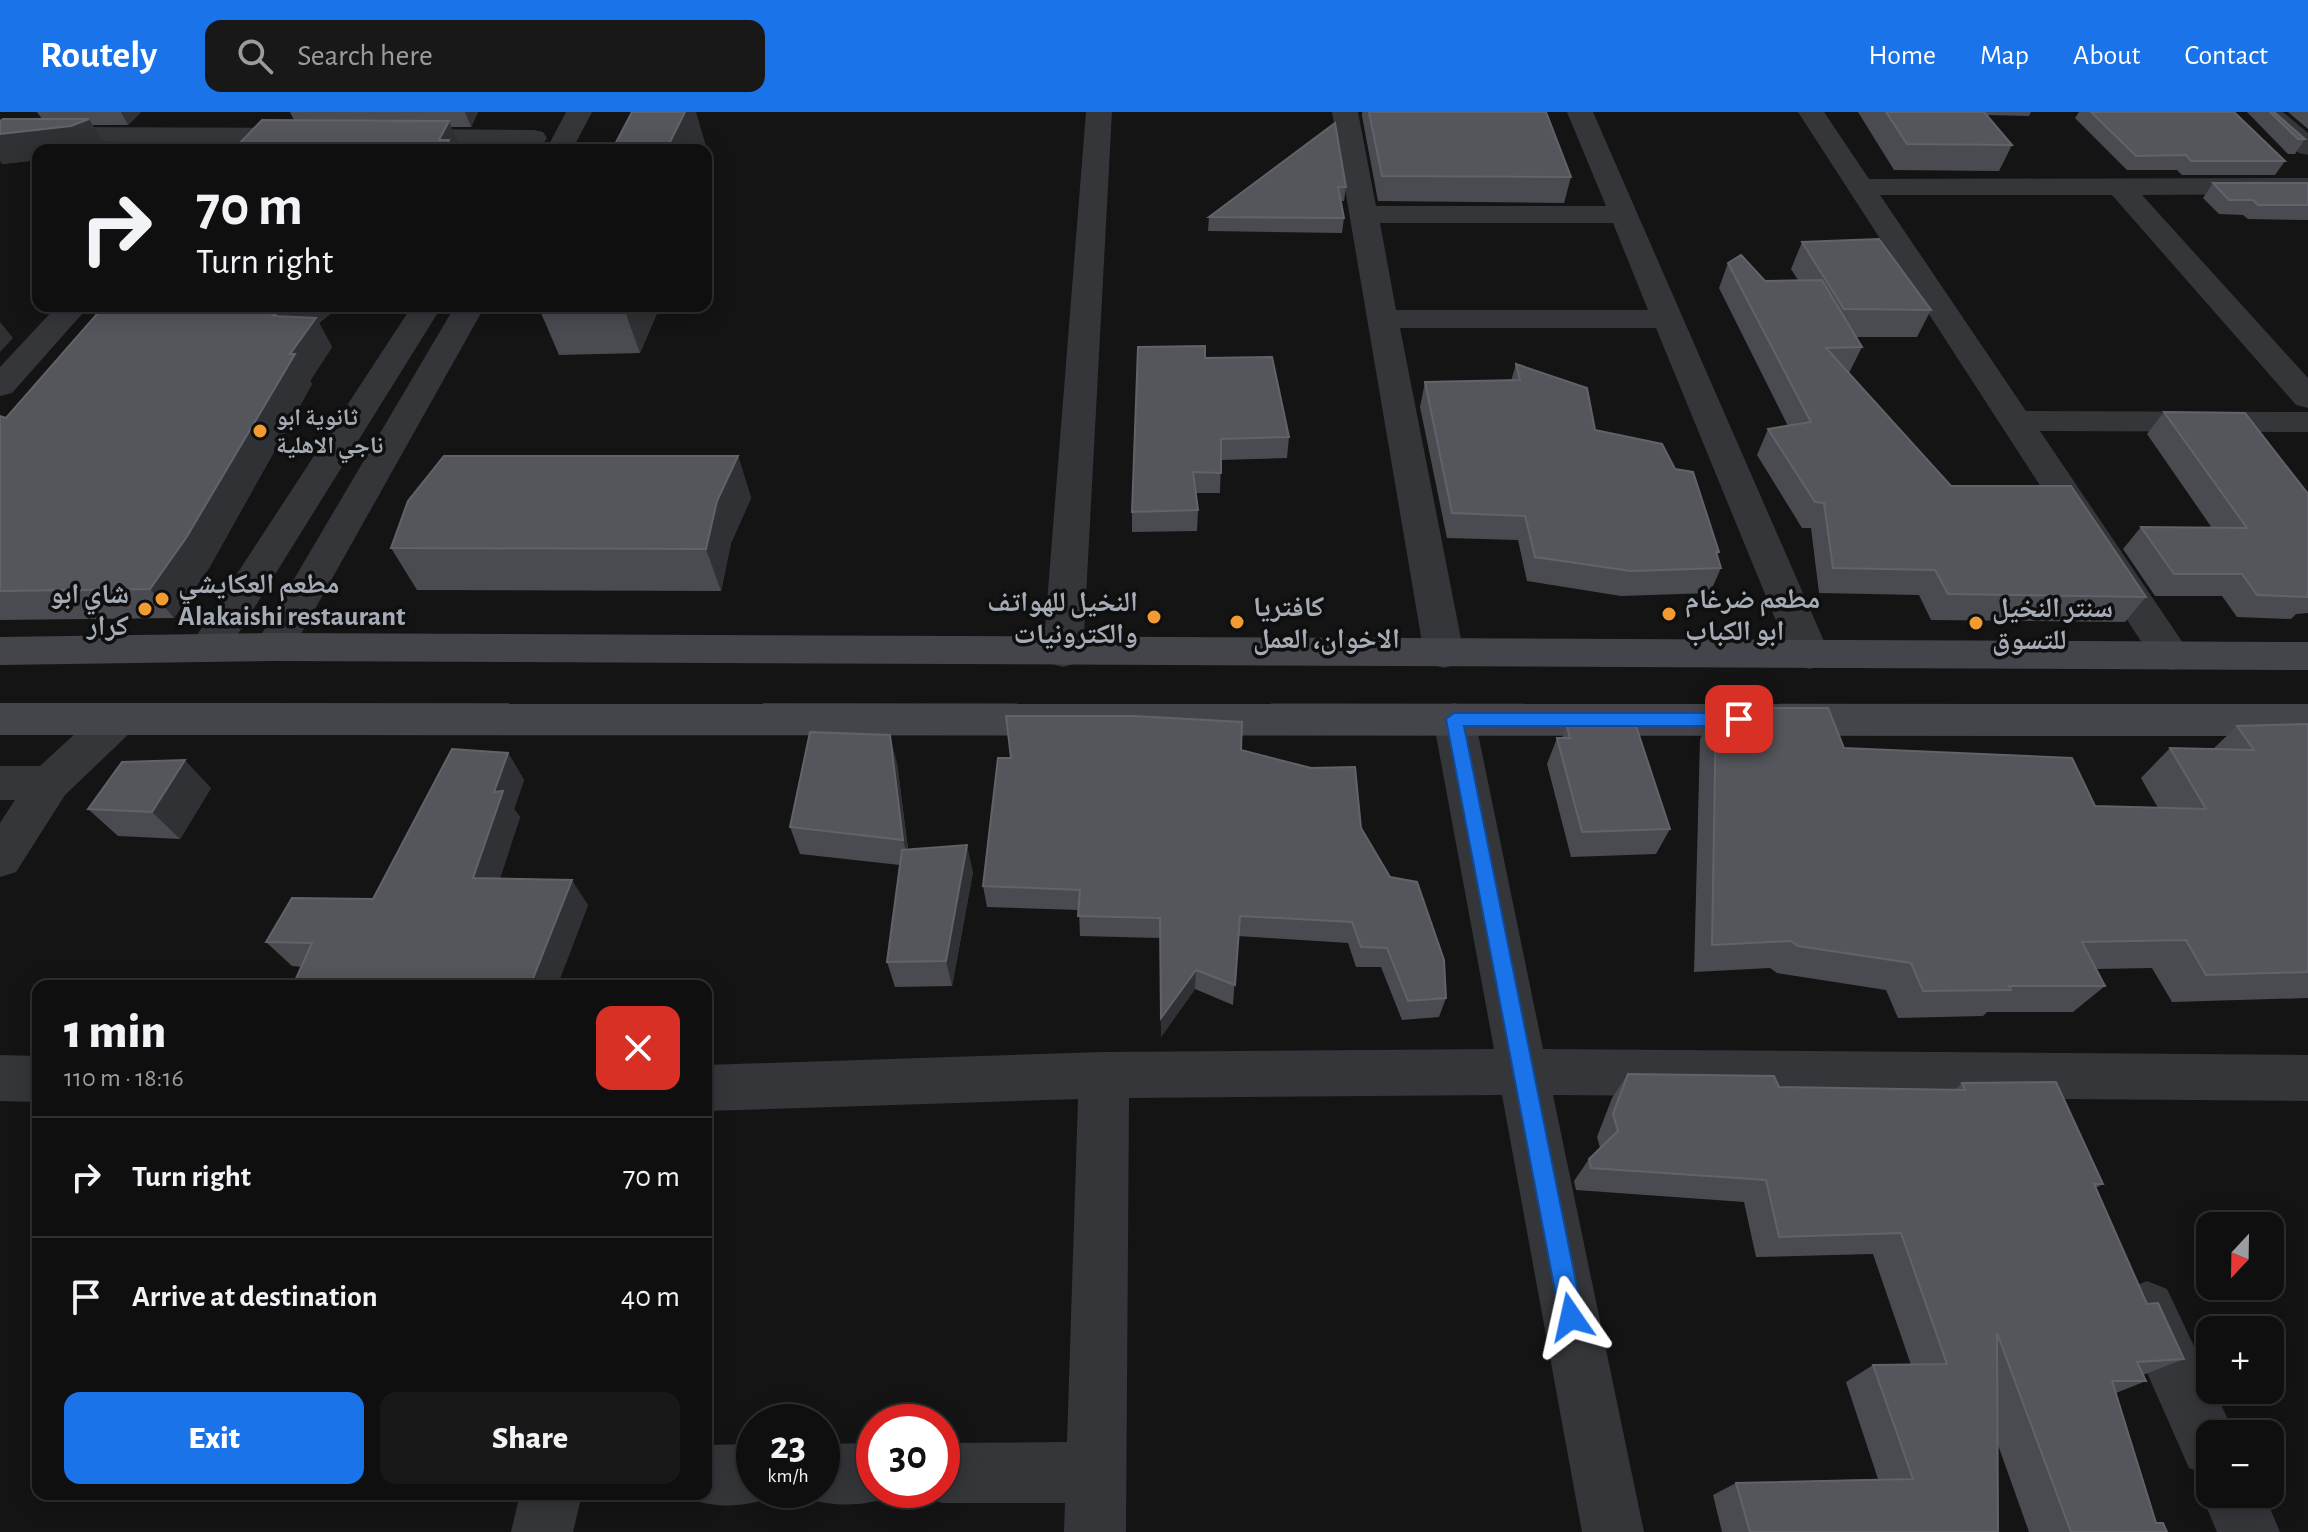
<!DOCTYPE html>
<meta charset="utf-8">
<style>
body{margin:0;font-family:"Alegreya Sans","Noto Naskh Arabic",sans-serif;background:#181819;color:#f1f3f6;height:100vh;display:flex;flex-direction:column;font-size:30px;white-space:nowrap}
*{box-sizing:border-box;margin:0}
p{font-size:26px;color:#9b9c9f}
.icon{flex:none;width:44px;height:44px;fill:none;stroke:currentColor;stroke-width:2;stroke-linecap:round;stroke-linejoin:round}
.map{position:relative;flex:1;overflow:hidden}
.sheet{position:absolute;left:32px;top:868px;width:680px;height:520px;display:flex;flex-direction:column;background:#0f0f10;border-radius:16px;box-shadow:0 4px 20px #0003,0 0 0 2px #2f2f30}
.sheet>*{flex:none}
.banner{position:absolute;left:32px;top:32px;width:680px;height:168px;border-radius:16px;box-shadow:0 4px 20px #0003,0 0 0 2px #2f2f30;background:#0f0f10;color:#f1f3f6;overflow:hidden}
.needle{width:52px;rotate:202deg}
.tools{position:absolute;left:2196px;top:1100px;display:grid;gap:16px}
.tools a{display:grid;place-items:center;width:88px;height:88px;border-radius:16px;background:#0f0f10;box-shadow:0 4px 20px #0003,0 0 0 2px #2f2f30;font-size:40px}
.speed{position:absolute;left:736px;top:1292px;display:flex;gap:16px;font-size:40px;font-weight:700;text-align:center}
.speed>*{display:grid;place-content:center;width:104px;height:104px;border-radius:50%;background:#0f0f10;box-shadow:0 4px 20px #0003,0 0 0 2px #2f2f30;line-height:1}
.speed small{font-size:20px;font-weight:400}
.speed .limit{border:12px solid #d22;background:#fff;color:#111}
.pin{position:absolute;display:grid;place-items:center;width:68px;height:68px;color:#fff;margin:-34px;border-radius:16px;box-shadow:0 4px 12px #0006}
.me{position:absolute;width:88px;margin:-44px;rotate:349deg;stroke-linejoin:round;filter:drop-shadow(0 0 6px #0008)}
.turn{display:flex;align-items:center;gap:28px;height:168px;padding:0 32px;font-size:36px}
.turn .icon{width:104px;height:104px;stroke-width:2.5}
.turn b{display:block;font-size:56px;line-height:68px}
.round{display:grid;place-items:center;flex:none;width:84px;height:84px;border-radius:16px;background:#181819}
.overview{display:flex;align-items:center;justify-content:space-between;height:136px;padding:0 32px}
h1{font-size:48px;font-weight:800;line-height:60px}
.primary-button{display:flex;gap:16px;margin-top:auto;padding:16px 32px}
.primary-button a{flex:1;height:92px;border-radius:16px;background:#1a73e8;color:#fff;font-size:32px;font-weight:800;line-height:92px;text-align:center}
.primary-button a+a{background:#181819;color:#f1f3f6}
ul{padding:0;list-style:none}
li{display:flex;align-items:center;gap:24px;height:120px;padding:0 32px;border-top:2px solid #2f2f30}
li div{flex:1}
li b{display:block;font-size:30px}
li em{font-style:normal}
header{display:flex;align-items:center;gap:48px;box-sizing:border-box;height:112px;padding:0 40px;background:#1a73e8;color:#fff}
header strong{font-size:38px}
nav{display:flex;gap:44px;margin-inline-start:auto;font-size:28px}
.search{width:560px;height:72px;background:#181819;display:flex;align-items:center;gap:20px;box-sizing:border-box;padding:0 28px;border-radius:16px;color:#9b9c9f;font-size:30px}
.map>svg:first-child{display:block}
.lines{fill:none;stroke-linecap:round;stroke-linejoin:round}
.street{fill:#35363a;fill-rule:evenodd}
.secondary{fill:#43454a;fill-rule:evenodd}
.wall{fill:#4a4b50}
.shaded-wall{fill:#303134}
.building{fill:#54565b;stroke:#606369;stroke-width:2}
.route{fill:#1a73e8;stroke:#114b97;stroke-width:2}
.poi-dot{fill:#f19b30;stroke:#0f0f10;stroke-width:3}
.labels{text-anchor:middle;stroke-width:7;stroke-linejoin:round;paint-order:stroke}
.far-poi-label{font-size:24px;font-weight:bold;fill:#a5acb6;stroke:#0f0f10;text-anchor:start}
.poi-label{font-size:28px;font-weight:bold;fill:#a5acb6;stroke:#0f0f10;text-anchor:start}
</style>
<header>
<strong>Routely</strong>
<div class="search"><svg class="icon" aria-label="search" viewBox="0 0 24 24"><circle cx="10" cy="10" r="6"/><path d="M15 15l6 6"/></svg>Search here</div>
<nav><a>Home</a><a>Map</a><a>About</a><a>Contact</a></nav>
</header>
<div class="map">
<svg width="2308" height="1420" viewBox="0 0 2308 1420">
<rect width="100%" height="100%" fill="#141415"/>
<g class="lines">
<g class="street">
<path d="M566,0H592L572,38H546Z"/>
<path d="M1086,0H1112L1083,541L1077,551L1063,555L1049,551L1043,541Z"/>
<path d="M1332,0H1358L1376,94H1606L1567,0H1593L1830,543L1824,553L1810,557L1796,553L1790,543L1656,216H1400L1464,542L1458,552L1444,556L1430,552L1424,542ZM1380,111H1613L1648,198H1396Z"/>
<path d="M1798,0H1824L1869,67L2308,66V82L2142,83L2308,266V296L2296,293L2112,83H1880L2026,299L2308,300V320L2040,319L2185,534L2191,544L2185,554L2171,558L2157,554Z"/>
<path d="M2254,0H2283L2308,21V43L2299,41Z"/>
<path d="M41,15L308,16L321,24L308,32L32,29L28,23Z"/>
<path d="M397,17L534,18L543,20L547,26L543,32L534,34L388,31L384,25L388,19Z"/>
<path d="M57,194H89L12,281L0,284V255Z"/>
<path d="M412,194H442L223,546L209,550L195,546L189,536L195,526Z"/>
<path d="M455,194H485L288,545L274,549L260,545L254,535Z"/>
<path d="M119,591L134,595L140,606L134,617L65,683L16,760L0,765V711L15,688H0V654H40L104,595Z"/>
<path d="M1454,591L1469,596L1475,607L1543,937L2308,943V989L1553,983L1644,1420H1582L1502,983L1129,986L1126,1420H1064L1065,1391H942L920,1383L919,1378H942V1331L1067,1330L1078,987L706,999V953L1104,940L1494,937L1433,607L1439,596Z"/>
<path d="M0,943L38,944V990L0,989Z"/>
<path d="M2147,1169L2167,1177L2210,1268V1278H2214L2235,1322H2210V1382H2264L2280,1420H2217L2201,1382L2209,1364L2189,1356L2119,1197L2127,1177Z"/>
<path d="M874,1331V1378H897L896,1383C865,1395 831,1396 800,1384L798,1378H822V1332Z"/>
<path d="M754,1332V1378H778L776,1384C745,1396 715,1397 684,1385L706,1382V1333Z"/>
<path d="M520,1382H582L573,1420H511Z"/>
</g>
<g class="secondary">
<path d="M274,521L2308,530V558L274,549L0,553V525Z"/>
<path d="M0,591L2308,592V624L0,623Z"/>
</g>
</g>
<g class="wall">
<path d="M37,0H141L128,13H92L106,35L38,38V48L2,52L42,7Z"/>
<path d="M290,0H478L471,15H451L461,37L242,36L239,32L294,8Z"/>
<path d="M1362,0H1546L1571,65L1564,91L1378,89L1362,4Z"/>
<path d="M1858,0H2031L2029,4L1987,3L2012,33L1999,59L1894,58Z"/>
<path d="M2079,0H2234L2285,49L2275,63H2182L2177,58H2127L2075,6Z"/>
<path d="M2247,0H2274L2305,27L2295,42H2288Z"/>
<path d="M2288,0H2308V17Z"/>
<path d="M1335,11L1346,75L1344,89H1340L1344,106L1342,121L1208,119L1209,105Z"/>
<path d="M2213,71H2308V108L2248,107L2243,103L2219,102L2203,86Z"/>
<path d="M1802,130L1931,198L1917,225H1856L1862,235L1849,261L1951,374L2146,485L2125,510L1931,508L1919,483L1819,481L1811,416H1802L1757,343L1768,317L1788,314L1719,176L1728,151L1765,169L1798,168L1791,157Z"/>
<path d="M104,194H340L319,211L332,235L310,269L312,272L209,456L174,506L0,508V304L6,306Z"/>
<path d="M538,194H660L640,241L559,243Z"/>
<path d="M1205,246L1289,325L1287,346L1221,348L1220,381H1196L1198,398L1197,419L1132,420V400Z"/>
<path d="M1516,252L1595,318L1719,440L1717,444L1721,456L1710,481L1621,484L1527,469L1518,428L1447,426L1420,295L1425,270L1511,269Z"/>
<path d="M2164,300L2308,382V501L2296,502L2291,507L2237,505L2222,484H2155L2123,437L2141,415L2212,416L2147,322Z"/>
<path d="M738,344L751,386L731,431L721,479L417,478L391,436Z"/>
<path d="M1716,596L1844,636L2095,694L2158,696L2141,666L2170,636L2213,637L2237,614L2308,612V886L2172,890L2152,856L2096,857L2105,874L2073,900H1987L1983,904L1898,906L1886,878L1777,861L1770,856L1694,860L1700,627Z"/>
<path d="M1567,614L1670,717L1656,742L1571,745L1547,652L1557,626H1562Z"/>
<path d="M1241,638L1311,656L1361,716L1446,886L1439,905L1402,908L1381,855H1356L1348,831L1238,824L1233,893L1195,877L1161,925L1160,826L1080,824L1079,798L987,795L983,774Z"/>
<path d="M508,641L524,668L514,697L520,705L500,766L588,793L557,874H297L294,871L302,855L292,854L266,830L373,787Z"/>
<path d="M897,651L908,737L973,760L952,874L895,875L887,850L900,753L800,742L790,715Z"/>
<path d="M211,676L180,727L118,724L88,697Z"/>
<path d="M1628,962L1779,975L1955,978L1962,971L2103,1072L2096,1076L2147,1192L2184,1247L2143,1263L2146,1269L2116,1281L2156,1411L2167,1420H2029L1997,1330L1998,1420H1722L1713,1383L1736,1371L1878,1367L1846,1270L1873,1253H1911L1873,1142L1756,1145L1744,1090L1576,1078L1574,1069L1589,1047L1600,1036L1597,1025L1612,986Z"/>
</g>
<g class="shaded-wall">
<path d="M121,0H141L128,13Z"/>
<path d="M465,0H478L471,15Z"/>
<path d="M685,0H696L706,34L704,38H666Z"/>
<path d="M89,7L106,35L98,38H38V48L2,52L0,49V22Z"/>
<path d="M449,9L461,37L460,38H443L439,28Z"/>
<path d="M287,194H340L319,211L332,235L310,269L312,272L209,456L174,506L150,477L273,204Z"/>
<path d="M623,194H660L640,241Z"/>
<path d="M0,210L13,226L0,240Z"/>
<path d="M738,344L751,386L731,431L721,479L706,437L717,389Z"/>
<path d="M890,623L897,651L910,755L903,728Z"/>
<path d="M508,641L524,668L514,697L520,705L492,791L473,766L494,680Z"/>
<path d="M185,648L211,676L180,727L152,700Z"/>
<path d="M967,733L973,760L952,874L946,849Z"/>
<path d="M572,768L588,793L557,874H530Z"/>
<path d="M1196,858L1195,877L1161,925V906Z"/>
</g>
<g class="building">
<path d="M632,0H685L666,38H612Z"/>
<path d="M1369,0H1546L1571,65L1382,64Z"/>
<path d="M1886,0H1984L2012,33L1907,32Z"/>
<path d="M2091,0H2234L2285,49H2191L2186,43L2136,44Z"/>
<path d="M2270,0H2274L2305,27H2298Z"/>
<path d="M3,7H89L71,14L0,22V9Z"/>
<path d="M262,8L449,9L439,28H449L444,38H240L243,35L239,32Z"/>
<path d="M1335,11L1346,75H1338L1344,106L1209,105Z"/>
<path d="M2213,71H2308V93H2258L2253,88H2229Z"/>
<path d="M1879,127L1931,198L1844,197L1802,130Z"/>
<path d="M1741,143L1765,169L1822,168L1862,235L1826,236L1951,374H2071L2146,485L1948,482L1935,458L1833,456L1824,391L1815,390L1768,317L1811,310L1728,151Z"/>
<path d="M104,194H287L273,204L316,206L290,242H295L186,426L150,477L0,479V304L6,306Z"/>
<path d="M1205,234V246L1272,245L1289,325L1221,327V361L1193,360L1198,398L1132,400L1138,235Z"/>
<path d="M1516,252L1587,276L1595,318L1662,332L1675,357L1693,360L1719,440H1716L1721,456L1631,459L1535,445L1525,404L1452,401L1425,270L1520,268Z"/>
<path d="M2164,300L2245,301L2308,382V485L2257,483L2242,462H2174L2141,415L2247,416Z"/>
<path d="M444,344H738L717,389L706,437L391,436L408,389Z"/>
<path d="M1716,596H1828L1844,636L2072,646L2095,694L2206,697L2170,636L2254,638L2237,614L2308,612V860L2206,863L2186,828L2082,830L2105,874H2009L2011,878L1923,879L1911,851L1798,834L1791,829L1712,833Z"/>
<path d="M1006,604H1134L1242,610L1241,638L1311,656L1355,655L1361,716L1390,765L1417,770L1444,848L1446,886L1408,889L1387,836L1361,835L1352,810L1240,804L1235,873L1196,858L1161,906L1160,806L1078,804L1080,778L983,774L998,646H1011Z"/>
<path d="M1567,614H1636L1670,717L1582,720L1557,626H1570Z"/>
<path d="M810,620L890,623L903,728L790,715Z"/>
<path d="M452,637L508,641L494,680L503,679L473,766L572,768L530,874H358L360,868L294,871L312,831L266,830L292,786L373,787Z"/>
<path d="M185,648L152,700L88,697L122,650Z"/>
<path d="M967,733L946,849L887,850L902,738Z"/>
<path d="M1628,962L1774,964L1779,975L1965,978L1962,971L2056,970L2103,1072H2094L2147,1192L2158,1191L2184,1247L2137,1250L2146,1269H2112L2156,1411H2163L2167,1420H2071L1997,1221L1998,1420H1750L1736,1371L1913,1367L1873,1253L1947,1252L1901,1121L1779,1125L1766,1068L1591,1056L1589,1047L1618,1019L1613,1002Z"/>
</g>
<path class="route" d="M1454,601H1739L1748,607L1739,614H1464L1583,1205L1580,1214L1571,1217L1563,1214L1560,1205L1446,607Z"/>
<g class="poi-dot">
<circle cx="260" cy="319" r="8"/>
<circle cx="162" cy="487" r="8"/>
<circle cx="145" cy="497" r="8"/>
<circle cx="1669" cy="502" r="8"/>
<circle cx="1154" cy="505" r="8"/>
<circle cx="1237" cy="510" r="8"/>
<circle cx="1976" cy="511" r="8"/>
</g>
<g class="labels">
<g class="far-poi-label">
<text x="276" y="313">ثانوية ابو<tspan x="276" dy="28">ناجي الاهلية</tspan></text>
</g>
<g class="poi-label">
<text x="178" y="481">مطعم العكايشي<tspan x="178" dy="32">Alakaishi restaurant</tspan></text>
<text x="129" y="491" text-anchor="end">شاي ابو<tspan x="129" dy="32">كرار</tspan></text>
<text x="1685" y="496">مطعم ضرغام<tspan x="1685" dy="32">ابو الكباب</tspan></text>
<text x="1138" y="499" text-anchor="end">النخيل للهواتف<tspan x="1138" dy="32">والكترونيات</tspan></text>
<text x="1253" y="504">كافتريا<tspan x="1253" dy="32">الاخوان، العمل</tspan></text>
<text x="1992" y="505">سنتر النخيل<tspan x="1992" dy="32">للتسوق</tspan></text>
</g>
</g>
</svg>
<div class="tools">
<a><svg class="needle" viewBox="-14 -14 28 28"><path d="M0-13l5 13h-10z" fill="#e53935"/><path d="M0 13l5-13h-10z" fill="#9b9c9f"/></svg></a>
<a>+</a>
<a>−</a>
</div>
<div class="speed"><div>23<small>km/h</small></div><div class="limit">30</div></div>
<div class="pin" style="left:1739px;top:607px;background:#d93025"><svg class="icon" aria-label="arrive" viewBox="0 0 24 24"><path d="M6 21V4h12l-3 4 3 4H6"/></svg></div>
<svg class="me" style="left:1571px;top:1205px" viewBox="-20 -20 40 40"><path d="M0-17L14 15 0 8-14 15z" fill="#1a73e8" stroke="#fff" stroke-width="4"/></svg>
<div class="banner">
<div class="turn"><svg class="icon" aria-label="right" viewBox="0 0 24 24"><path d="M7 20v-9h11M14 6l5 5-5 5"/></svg><div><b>70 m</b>Turn right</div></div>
</div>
<section class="sheet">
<div class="overview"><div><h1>1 min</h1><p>110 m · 18:16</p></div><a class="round" style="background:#d93025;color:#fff"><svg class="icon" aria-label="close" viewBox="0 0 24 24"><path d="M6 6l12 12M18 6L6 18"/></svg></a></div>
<ul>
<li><svg class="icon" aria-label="right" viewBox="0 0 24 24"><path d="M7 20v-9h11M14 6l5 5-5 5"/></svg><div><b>Turn right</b></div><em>70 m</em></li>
<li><svg class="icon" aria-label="arrive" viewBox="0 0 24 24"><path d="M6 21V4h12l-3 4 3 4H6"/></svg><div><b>Arrive at destination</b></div><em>40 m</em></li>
</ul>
<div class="primary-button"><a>Exit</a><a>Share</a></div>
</section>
</div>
